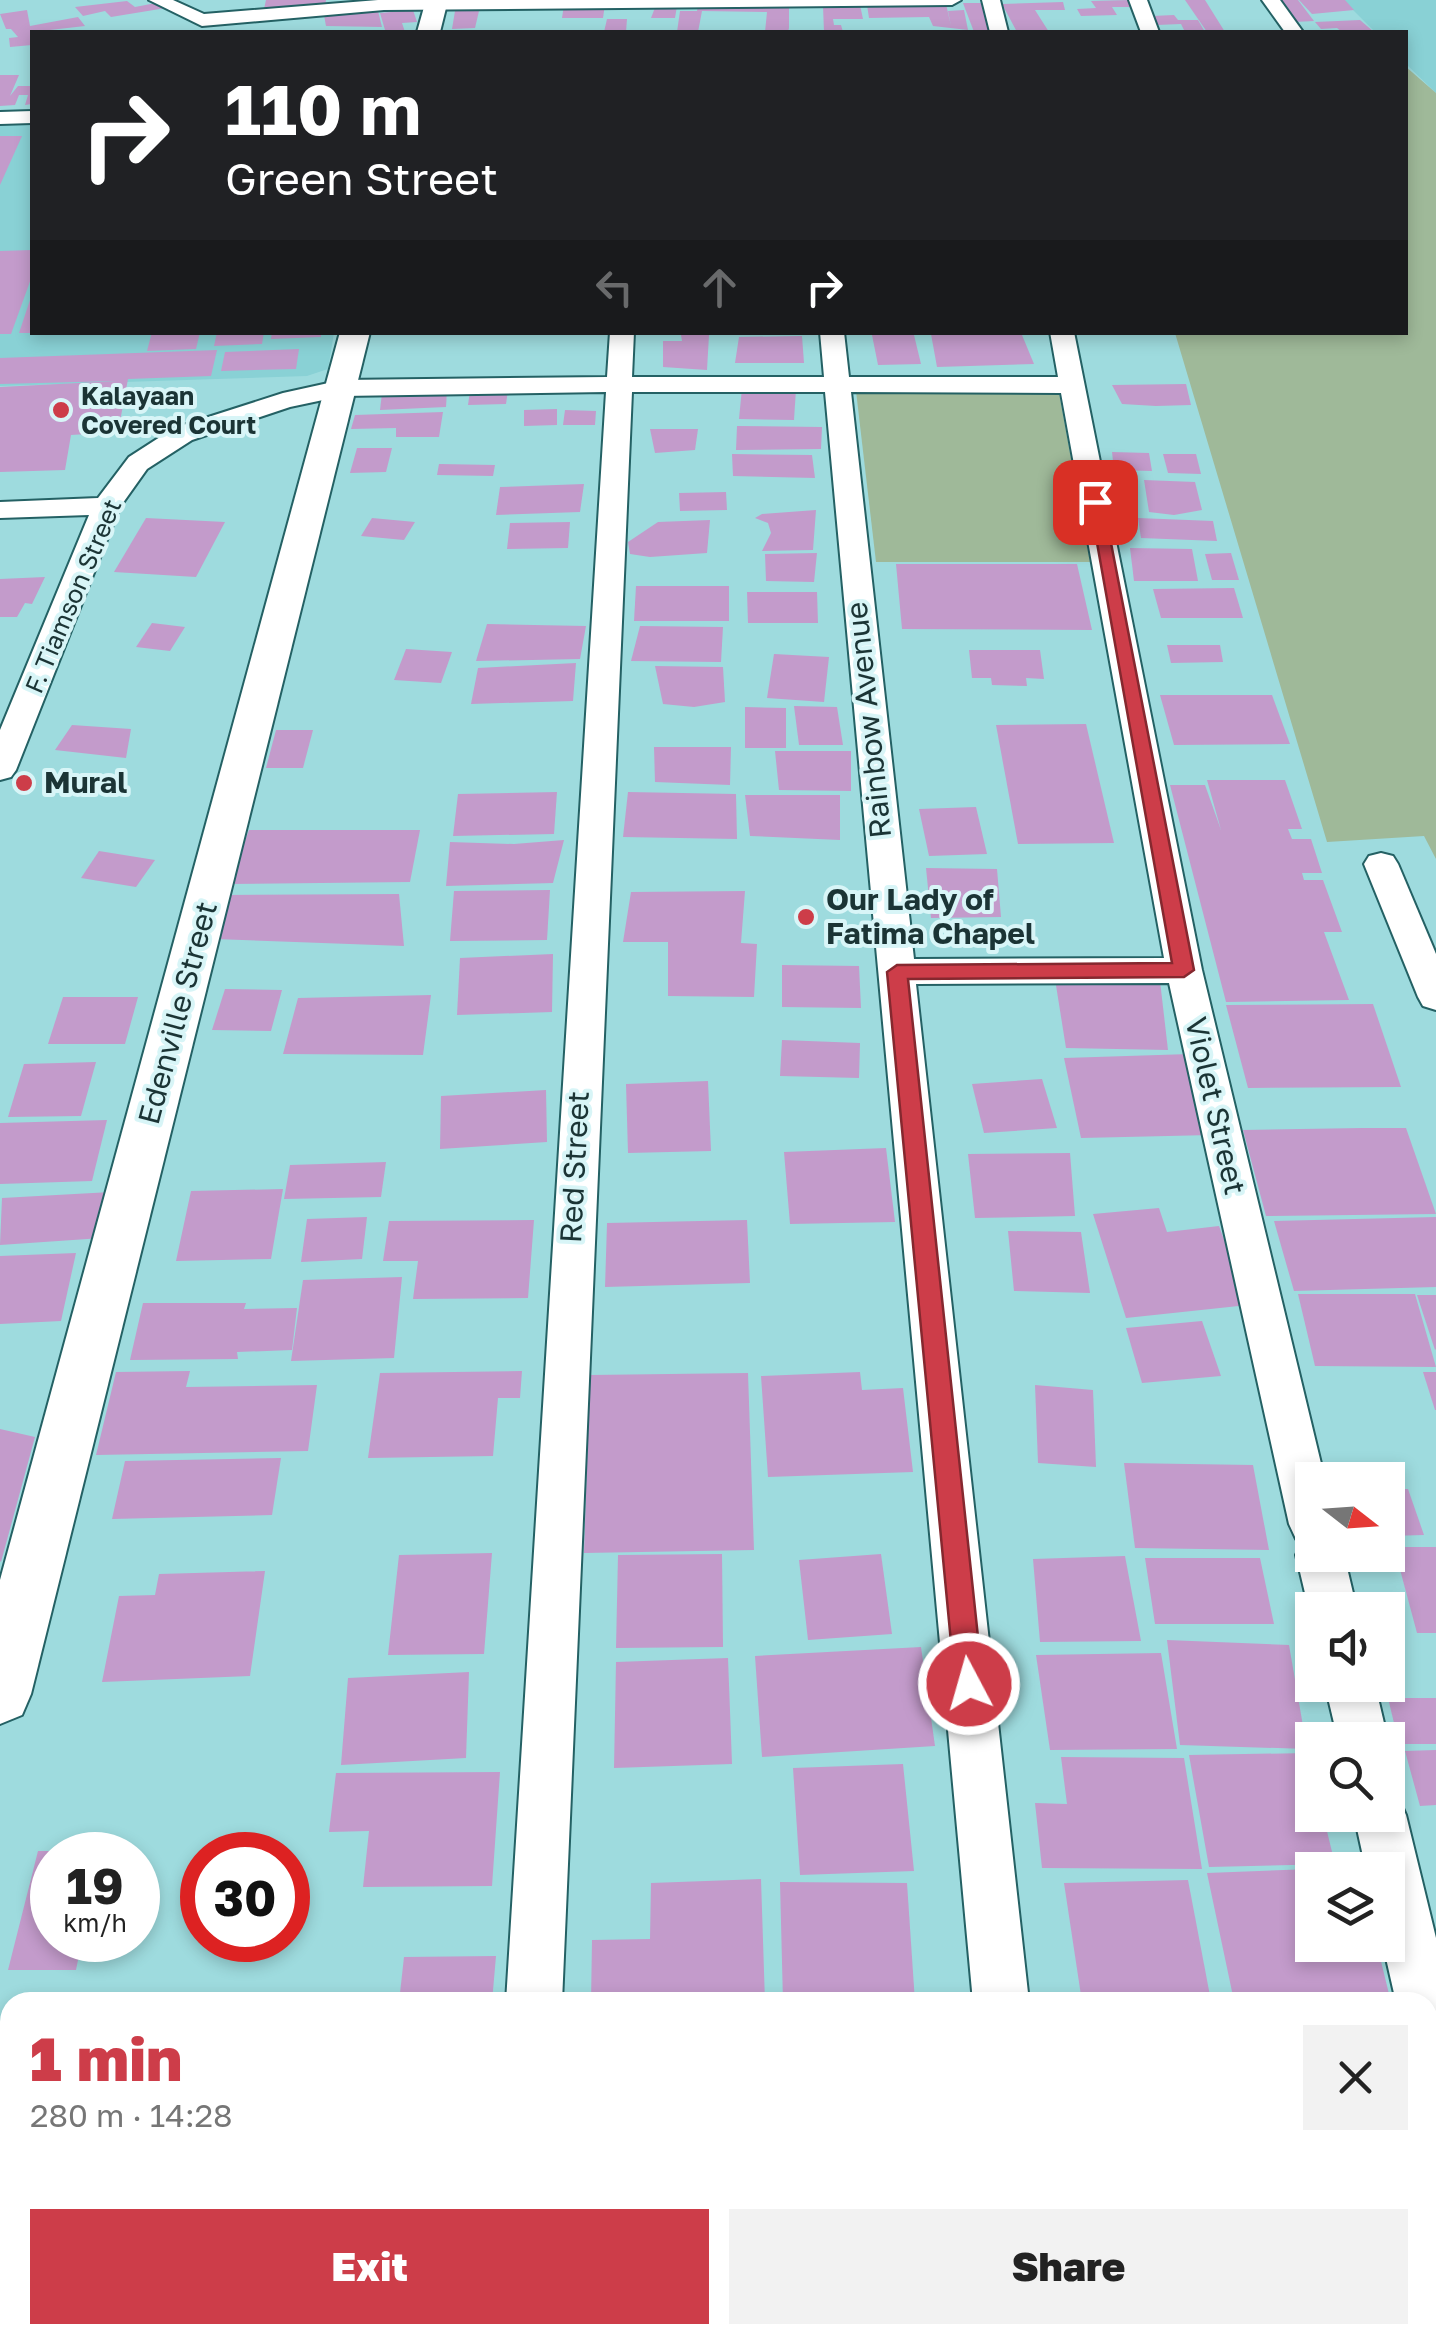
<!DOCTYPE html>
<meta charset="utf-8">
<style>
body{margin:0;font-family:"Golos Text",sans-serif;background:#f2f2f2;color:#222;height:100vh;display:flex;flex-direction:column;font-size:38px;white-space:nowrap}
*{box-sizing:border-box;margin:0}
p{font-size:32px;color:#767676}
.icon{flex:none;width:55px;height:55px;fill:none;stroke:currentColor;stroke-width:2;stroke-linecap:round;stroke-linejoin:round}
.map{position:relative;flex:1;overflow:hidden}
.panel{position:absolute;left:0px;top:1992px;width:1438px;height:352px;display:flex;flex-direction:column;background:#fff;border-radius:30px 30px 0 0;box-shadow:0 5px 15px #0003}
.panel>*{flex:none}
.top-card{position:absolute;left:30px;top:30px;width:1378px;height:305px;border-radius:0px;box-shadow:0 5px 15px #0003;background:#202124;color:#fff;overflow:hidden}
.needle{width:65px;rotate:107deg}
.buttons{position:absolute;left:1295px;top:1462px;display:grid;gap:20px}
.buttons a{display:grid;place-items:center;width:110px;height:110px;border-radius:0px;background:#fff;box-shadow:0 5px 15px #0003;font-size:50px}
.speed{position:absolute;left:30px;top:1832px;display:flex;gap:20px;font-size:50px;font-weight:700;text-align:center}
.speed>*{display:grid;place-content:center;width:130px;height:130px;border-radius:50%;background:#fff;box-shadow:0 5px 15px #0003;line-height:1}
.speed small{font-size:25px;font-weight:400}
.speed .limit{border:15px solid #d22;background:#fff;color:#111}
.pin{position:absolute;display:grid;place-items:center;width:85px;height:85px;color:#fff;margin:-42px;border-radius:20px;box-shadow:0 5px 15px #0006}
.me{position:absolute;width:110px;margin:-55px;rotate:354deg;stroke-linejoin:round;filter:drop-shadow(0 0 8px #0008)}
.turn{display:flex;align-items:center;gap:35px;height:210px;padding:0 30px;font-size:45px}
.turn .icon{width:130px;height:130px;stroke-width:2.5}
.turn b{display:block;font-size:70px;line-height:85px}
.lanes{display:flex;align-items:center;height:95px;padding:0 30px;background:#0003;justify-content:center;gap:50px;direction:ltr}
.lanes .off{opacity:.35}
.round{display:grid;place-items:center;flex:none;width:105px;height:105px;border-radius:0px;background:#f2f2f2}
.summary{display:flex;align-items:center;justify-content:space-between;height:170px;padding:0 30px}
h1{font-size:60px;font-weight:800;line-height:75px;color:#cd3d49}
.primary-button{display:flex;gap:20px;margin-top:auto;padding:20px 30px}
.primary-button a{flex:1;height:115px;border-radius:0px;background:#cd3d49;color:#fff;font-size:40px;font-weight:800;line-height:115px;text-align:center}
.primary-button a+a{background:#f2f2f2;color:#222}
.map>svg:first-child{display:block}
.built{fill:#89d1d5}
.green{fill:#9fb999}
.building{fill:#c39bcb}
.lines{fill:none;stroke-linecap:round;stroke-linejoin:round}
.minor-casing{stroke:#246164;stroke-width:4}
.tertiary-casing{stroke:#246164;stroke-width:4}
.minor{fill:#fff;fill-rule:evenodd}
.tertiary{fill:#fff;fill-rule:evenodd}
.route{fill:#cd3d49;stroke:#85282f;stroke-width:2.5}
.poi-dot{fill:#cd3d49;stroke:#d8f5f7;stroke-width:4}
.labels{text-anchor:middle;stroke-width:8;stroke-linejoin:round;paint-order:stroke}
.far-poi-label{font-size:25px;font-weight:bold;fill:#1b3435;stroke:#d8f5f7;text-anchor:start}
.far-street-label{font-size:25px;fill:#1b3435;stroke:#d8f5f7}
.street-label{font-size:30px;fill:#1b3435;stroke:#d8f5f7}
.poi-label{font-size:30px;font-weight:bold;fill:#1b3435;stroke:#d8f5f7;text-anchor:start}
</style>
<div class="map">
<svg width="1436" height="2344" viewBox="0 0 1436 2344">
<rect width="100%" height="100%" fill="#9edbde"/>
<g class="built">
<path d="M1343,0H1436V93L1405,63V32H1375Z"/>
<path d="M32,122V332L334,333L328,369L307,376L0,386V123Z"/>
</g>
<g class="green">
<path d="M1405,66L1436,93V859L1424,836L1327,842L1175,333L1405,332Z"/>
<path d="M856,391L1059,393L1090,562H876Z"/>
</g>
<g class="building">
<path d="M266,0H326L325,7L264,9Z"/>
<path d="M1131,0L1135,7H1112L1117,15L1081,16L1077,9L1096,8L1091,1Z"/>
<path d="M1185,0H1205L1225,32H1207Z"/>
<path d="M1277,0H1298L1314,21L1294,22Z"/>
<path d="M1299,0H1345L1354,10L1312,14Z"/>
<path d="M127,1L135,7L161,2L166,8L111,17L105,11L83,16L75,7Z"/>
<path d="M1063,2L1065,10H1035L1049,32H1017L1002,4Z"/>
<path d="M963,3H982L993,32H974Z"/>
<path d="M605,4L603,18H562L564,5Z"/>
<path d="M698,4L789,5V28L788,32H765L767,12L702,11L698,32H677L680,11H697Z"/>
<path d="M946,4L951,26L948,11L964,10L968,30L933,26L929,17L869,18L867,5Z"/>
<path d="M656,5L677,6L675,18H651Z"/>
<path d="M860,5L863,19H833L834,25H841L843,32H824L823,6Z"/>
<path d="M27,10L30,26L78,17L85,26L32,32V45L10,47L9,38L18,37L11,29H6L0,14Z"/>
<path d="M413,10L417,22L402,23L405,32L385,30L380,13Z"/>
<path d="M378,11L382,27L326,26L324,15Z"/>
<path d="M455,11H479L475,28L452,29Z"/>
<path d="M1174,15L1178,20H1198L1205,32H1185L1181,24L1157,25L1152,16Z"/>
<path d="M607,19H627L626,32H604Z"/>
<path d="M1360,20L1374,32H1342L1337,28L1321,29L1315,22Z"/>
<path d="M0,75H19L10,96L18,86H32V104L25,105L28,95H19L15,105L0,106Z"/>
<path d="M0,136H22L0,185Z"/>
<path d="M32,250V276L11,334H0V251Z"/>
<path d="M32,294V333H19Z"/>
<path d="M152,332H200L196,349L147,351Z"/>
<path d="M217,332H264L262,344L214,346Z"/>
<path d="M272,332H321V337L271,339Z"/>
<path d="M931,334L1022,335L1034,364L937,367Z"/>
<path d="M681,335H709L707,370L663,367V341H682Z"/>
<path d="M872,335H914L921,364L878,365Z"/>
<path d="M802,336L804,363H735L739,337Z"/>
<path d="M299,349L296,369L221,371L225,352Z"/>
<path d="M217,350L211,376L128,379L118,432L71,435L65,470L0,472V387L117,381L0,384V358Z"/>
<path d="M1186,384L1191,405L1156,406L1122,404L1112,385Z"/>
<path d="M742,388L796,389L794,420L739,419Z"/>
<path d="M447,390L446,407L380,410L382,393Z"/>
<path d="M508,390L506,404L468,405L470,391Z"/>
<path d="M557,409V425L524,426V410Z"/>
<path d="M565,410L596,411L595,425H563Z"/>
<path d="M443,412L439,437H396V428L351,429L355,415Z"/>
<path d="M737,426L822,427L821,449L736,450Z"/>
<path d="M650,429H698L695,450L655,453Z"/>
<path d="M357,448H392L386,472L350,473Z"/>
<path d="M1112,452L1149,453L1152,471L1114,470Z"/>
<path d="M732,454L812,455L815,478L733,476Z"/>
<path d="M1163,454H1196L1201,474L1168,473Z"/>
<path d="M439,464L495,465L493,476L437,475Z"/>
<path d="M1144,480L1195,482L1202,510L1174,515L1149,512Z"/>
<path d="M584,484L580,512L496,515L500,487Z"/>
<path d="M726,492L727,510L680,511L679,493Z"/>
<path d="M816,510L813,550L762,551L771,533L768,523L755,518L762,514Z"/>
<path d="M146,518L225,522L196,577L114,572Z"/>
<path d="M372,518L415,522L404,540L361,536Z"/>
<path d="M1138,518L1213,521L1217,541L1141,538Z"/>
<path d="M710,520L707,553L650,557L630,554L628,542L658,522Z"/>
<path d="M570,522L568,548L507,549L510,523Z"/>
<path d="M1130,548L1192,549L1198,581H1134Z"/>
<path d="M817,553L814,582L766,581L765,554Z"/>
<path d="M1231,553L1239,580H1212L1205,554Z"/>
<path d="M896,564H1077L1092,630L902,629Z"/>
<path d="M45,577L32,604L25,603L17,617H0V579Z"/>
<path d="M636,586H729V621H634Z"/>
<path d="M1234,588L1243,618H1161L1153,589Z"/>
<path d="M747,592H817L818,623H748Z"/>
<path d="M152,623L185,627L170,651L136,647Z"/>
<path d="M487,624L586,626L580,659L476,661Z"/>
<path d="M640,626L723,627L721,662L631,661Z"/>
<path d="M1167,645H1220L1223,662L1171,663Z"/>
<path d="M406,649L452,652L441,683L394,680Z"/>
<path d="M969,650H1040L1044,679L1026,678L1027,686L992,685L991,678H972Z"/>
<path d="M774,654L829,657L824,702L767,698Z"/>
<path d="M576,663L573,701L471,704L478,668Z"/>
<path d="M655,666L723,667L725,702L694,707L663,704Z"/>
<path d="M1160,695H1272L1290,744L1174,745Z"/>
<path d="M794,706L837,707L843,745H799Z"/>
<path d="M745,707L786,708V748H745Z"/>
<path d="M1086,724L1114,843L1018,844L996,725Z"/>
<path d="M72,725L131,729L126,758L55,750Z"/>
<path d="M276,730H313L303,768H266Z"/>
<path d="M654,747H731L730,785L655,782Z"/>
<path d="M775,751H851V791L779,790Z"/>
<path d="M1207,780H1285L1302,829H1288L1292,839H1311L1322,873H1302L1304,880H1323L1342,932H1324L1349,1000L1226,1002L1170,785H1205L1221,830Z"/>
<path d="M557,792L554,834L453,836L458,794Z"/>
<path d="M628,792L736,794L737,839L623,837Z"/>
<path d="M745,795H840V840L750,836Z"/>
<path d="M976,807L987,854L929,856L919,809Z"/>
<path d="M249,830H420L410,882L229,884Z"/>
<path d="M564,840L553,883L446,886L450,842L514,844Z"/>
<path d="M99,851L155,860L136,887L81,878Z"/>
<path d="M926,868L997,869L1001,917L931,918Z"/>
<path d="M550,890L547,940L450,941L454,891Z"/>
<path d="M745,891L741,943L757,944L754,997L668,996V942H623L631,892Z"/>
<path d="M399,894L404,946L215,939L225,895Z"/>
<path d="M553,954L552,1012L457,1015L460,958Z"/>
<path d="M782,965L859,966L861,1008L782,1007Z"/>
<path d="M1055,979L1160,981L1168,1050L1066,1048Z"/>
<path d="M225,989L282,990L271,1031L212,1030Z"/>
<path d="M431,995L423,1055L283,1054L298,998Z"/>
<path d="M63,997H138L125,1044H48Z"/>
<path d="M1373,1004L1401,1087L1248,1088L1226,1005Z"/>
<path d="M782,1040L860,1043L859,1078L780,1076Z"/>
<path d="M1190,1054L1211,1135L1081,1138L1064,1058Z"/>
<path d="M96,1062L81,1116L8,1117L24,1064Z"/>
<path d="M1042,1079L1057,1128L984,1133L972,1084Z"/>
<path d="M708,1081L711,1151L628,1153L626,1084Z"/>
<path d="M546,1090L547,1142L440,1149L441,1096Z"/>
<path d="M107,1120L92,1181L0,1184V1123Z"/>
<path d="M1362,1128H1406L1436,1214L1266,1216L1243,1130Z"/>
<path d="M886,1148L895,1222L790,1224L784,1152Z"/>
<path d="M1070,1153L1075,1216L975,1218L968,1154Z"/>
<path d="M386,1162L381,1197L284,1199L290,1165Z"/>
<path d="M283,1189L271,1259L176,1261L191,1191Z"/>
<path d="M111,1192L102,1238L0,1245L2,1198Z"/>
<path d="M1159,1208L1167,1232L1219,1226L1248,1305L1126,1318L1093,1214Z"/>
<path d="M367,1217L362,1259L301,1262L307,1219Z"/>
<path d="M1436,1217V1287L1294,1291L1274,1221Z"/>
<path d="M534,1220L528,1298L413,1299L418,1261H383L389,1221Z"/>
<path d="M747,1220L750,1283L605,1287L607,1223Z"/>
<path d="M1008,1231L1081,1232L1090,1293L1014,1291Z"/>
<path d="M76,1253L61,1321L0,1324V1256Z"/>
<path d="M402,1277L394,1358L291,1361L303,1280Z"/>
<path d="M1298,1294H1415L1436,1367L1315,1366Z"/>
<path d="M1417,1295H1436V1349L1435,1350Z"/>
<path d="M143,1303H246L244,1309L297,1308L292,1350L237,1352L238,1359L130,1360Z"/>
<path d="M1202,1321L1221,1376L1142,1383L1126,1328Z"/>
<path d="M190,1371L186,1387L317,1385L308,1451L96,1455L116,1372Z"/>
<path d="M522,1371L520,1398H498L493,1456L368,1458L380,1373Z"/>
<path d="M860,1372L862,1390L903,1388L913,1472L768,1477L761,1376Z"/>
<path d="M1423,1372H1436V1410H1435Z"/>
<path d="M748,1373L754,1550L584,1553L590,1375Z"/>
<path d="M1035,1385L1093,1390L1096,1467L1038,1463Z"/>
<path d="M0,1429L35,1437L1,1562L0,1561Z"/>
<path d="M281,1458L272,1515L112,1519L125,1461Z"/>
<path d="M1124,1463L1253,1465L1269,1550L1135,1548Z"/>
<path d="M1388,1489H1408L1424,1535L1388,1536Z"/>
<path d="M1394,1547H1436V1633H1417Z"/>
<path d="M492,1553L484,1654L388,1655L399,1555Z"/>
<path d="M722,1554L723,1647L616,1648L618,1555Z"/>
<path d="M881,1554L892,1634L808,1640L799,1560Z"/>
<path d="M1125,1556L1141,1641L1040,1642L1033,1559Z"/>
<path d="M1145,1558H1260L1274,1624H1155Z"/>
<path d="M265,1571L250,1676L102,1682L119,1596L155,1595L159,1574Z"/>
<path d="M1167,1640L1289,1645L1307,1749L1180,1745Z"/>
<path d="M921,1647L935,1746L762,1757L755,1656Z"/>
<path d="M1161,1653L1177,1749L1050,1750L1036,1655Z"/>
<path d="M728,1658L732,1764L614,1768L616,1662Z"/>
<path d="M469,1672L466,1758L341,1765L348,1678Z"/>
<path d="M1388,1698H1436V1744H1399Z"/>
<path d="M1436,1750V1805L1420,1806L1405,1751Z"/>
<path d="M1308,1753L1312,1772V1815H1323L1335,1864L1209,1867L1189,1755Z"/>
<path d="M1061,1757L1184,1758L1202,1869L1042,1868L1035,1803L1067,1804Z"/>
<path d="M903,1764L914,1871L800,1875L793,1768Z"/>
<path d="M500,1772L492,1886L363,1887L369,1831L329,1832L336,1773Z"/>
<path d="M38,1851H102L101,1855H52V1940H82L76,1970H8Z"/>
<path d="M1312,1869V1945H1377L1389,1994L1234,2001L1207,1873Z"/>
<path d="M761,1879L765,2002H591L592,1940L650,1939L651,1883Z"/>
<path d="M1188,1880L1211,2001L1082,2002L1064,1883Z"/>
<path d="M780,1882L907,1883L915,2002H783Z"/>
<path d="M496,1956L492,2002H399L404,1957Z"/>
<path d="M61,2335H206L205,2344H60Z"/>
<path d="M571,2335H631V2338L571,2341Z"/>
<path d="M1307,2335H1420L1422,2344H1284L1283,2336Z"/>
<path d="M1222,2336L1223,2344H1137L1136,2341Z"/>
<path d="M873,2337V2344H809V2341Z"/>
</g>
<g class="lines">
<g class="minor-casing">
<g id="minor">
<path d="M149,0H173L204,14L378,0H961L952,5L384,10L202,26Z"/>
<path d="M982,0H1000L1008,32H990Z"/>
<path d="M1129,0H1147L1159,32H1141Z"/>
<path d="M1262,0H1280L1303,32H1285Z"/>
<path d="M32,111V123L0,124V112Z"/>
<path d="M610,332H634L632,377H824L820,332H844L849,377H1058L1050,332H1074L1202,970L1325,1480H1312V1555H1344L1357,1610H1312V1618L1309,1610L1296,1555L1303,1541L1296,1539L1289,1524L1169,983L916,984L1029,2002H973L825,392H632L562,2002H506L606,392L342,396L290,407L192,440L147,469L120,507L16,770L11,777L0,780V730L89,515L0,518V502L98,498L129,457L174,428L283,393L342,380L607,377ZM851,392L1061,393L1164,958L914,959Z"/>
<path d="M1381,853L1393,856L1398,864L1436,954V1010L1423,1006L1418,997L1364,864L1369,856Z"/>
<path d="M1325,1685H1375L1388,1740V1742L1338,1740Z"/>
<path d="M1388,1792L1398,1797L1406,1815L1436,1938V2082L1428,2079V2002H1396L1383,1945H1388V1870H1366L1354,1815H1388Z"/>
<path d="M1428,2096L1436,2097V2155L1428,2154Z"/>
<rect x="482" y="2335" width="62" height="9"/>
<path d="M1003,2335H1065L1066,2344H1004Z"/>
</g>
</g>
<g class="tertiary-casing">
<g id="tertiary">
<path d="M426,0H448L440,32H417Z"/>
<path d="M340,332H370L31,1694L22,1715L0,1724V1580Z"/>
</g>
</g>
<use href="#minor" class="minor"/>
<use href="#tertiary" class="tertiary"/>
</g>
<path class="route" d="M1089,498L1103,502L1194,970L1184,977L908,979L983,1684L979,1694L969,1698L959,1694L955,1684L887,972L897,965L1172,963Z"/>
<g class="poi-dot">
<circle cx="61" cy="410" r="10"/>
<circle cx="24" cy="783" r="10"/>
<circle cx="806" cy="917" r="10"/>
</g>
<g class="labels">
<g class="far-poi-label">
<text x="81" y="405">Kalayaan<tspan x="81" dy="29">Covered Court</tspan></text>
</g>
<g class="far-street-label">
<text transform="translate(73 596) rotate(-67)" y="9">F. Tiamson Street</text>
</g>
<g class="street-label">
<text transform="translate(869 720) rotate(-96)" y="10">Rainbow Avenue</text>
<text transform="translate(178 1013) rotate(-75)" y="10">Edenville Street</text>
<text transform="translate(1215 1106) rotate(77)" y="10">Violet Street</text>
<text transform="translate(575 1167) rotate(-87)" y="10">Red Street</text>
</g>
<g class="poi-label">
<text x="44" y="793">Mural</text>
<text x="826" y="910">Our Lady of<tspan x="826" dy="34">Fatima Chapel</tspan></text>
</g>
</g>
</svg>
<div class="buttons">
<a><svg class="needle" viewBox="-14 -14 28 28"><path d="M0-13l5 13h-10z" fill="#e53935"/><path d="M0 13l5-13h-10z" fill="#767676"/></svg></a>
<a><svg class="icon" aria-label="sound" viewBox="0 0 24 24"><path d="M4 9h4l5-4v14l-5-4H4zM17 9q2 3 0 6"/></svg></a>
<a><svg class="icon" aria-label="search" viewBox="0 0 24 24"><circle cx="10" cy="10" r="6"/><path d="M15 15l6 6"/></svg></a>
<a><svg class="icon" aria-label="layers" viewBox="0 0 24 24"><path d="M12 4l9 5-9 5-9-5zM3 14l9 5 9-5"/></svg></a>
</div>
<div class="speed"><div>19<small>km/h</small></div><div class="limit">30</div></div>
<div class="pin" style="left:1095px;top:502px;background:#d93025"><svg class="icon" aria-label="arrive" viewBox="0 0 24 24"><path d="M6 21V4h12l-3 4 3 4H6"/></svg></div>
<svg class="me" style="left:969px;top:1684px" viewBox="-20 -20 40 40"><circle r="17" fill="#cd3d49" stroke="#fff" stroke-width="3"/><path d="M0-11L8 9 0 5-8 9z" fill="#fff"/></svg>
<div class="top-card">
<div class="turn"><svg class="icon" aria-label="right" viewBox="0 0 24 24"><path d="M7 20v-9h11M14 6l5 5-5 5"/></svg><div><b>110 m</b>Green Street</div></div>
<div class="lanes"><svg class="icon off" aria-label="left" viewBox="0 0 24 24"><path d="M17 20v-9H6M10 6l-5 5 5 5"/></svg><svg class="icon off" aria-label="ahead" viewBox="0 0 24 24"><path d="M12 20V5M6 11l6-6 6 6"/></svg><svg class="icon" aria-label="right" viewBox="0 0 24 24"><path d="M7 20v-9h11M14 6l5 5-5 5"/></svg></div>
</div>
<section class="panel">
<div class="summary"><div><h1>1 min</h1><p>280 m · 14:28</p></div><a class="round"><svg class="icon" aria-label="close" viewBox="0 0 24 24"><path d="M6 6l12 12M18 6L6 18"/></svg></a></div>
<div class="primary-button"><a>Exit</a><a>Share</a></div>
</section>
</div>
